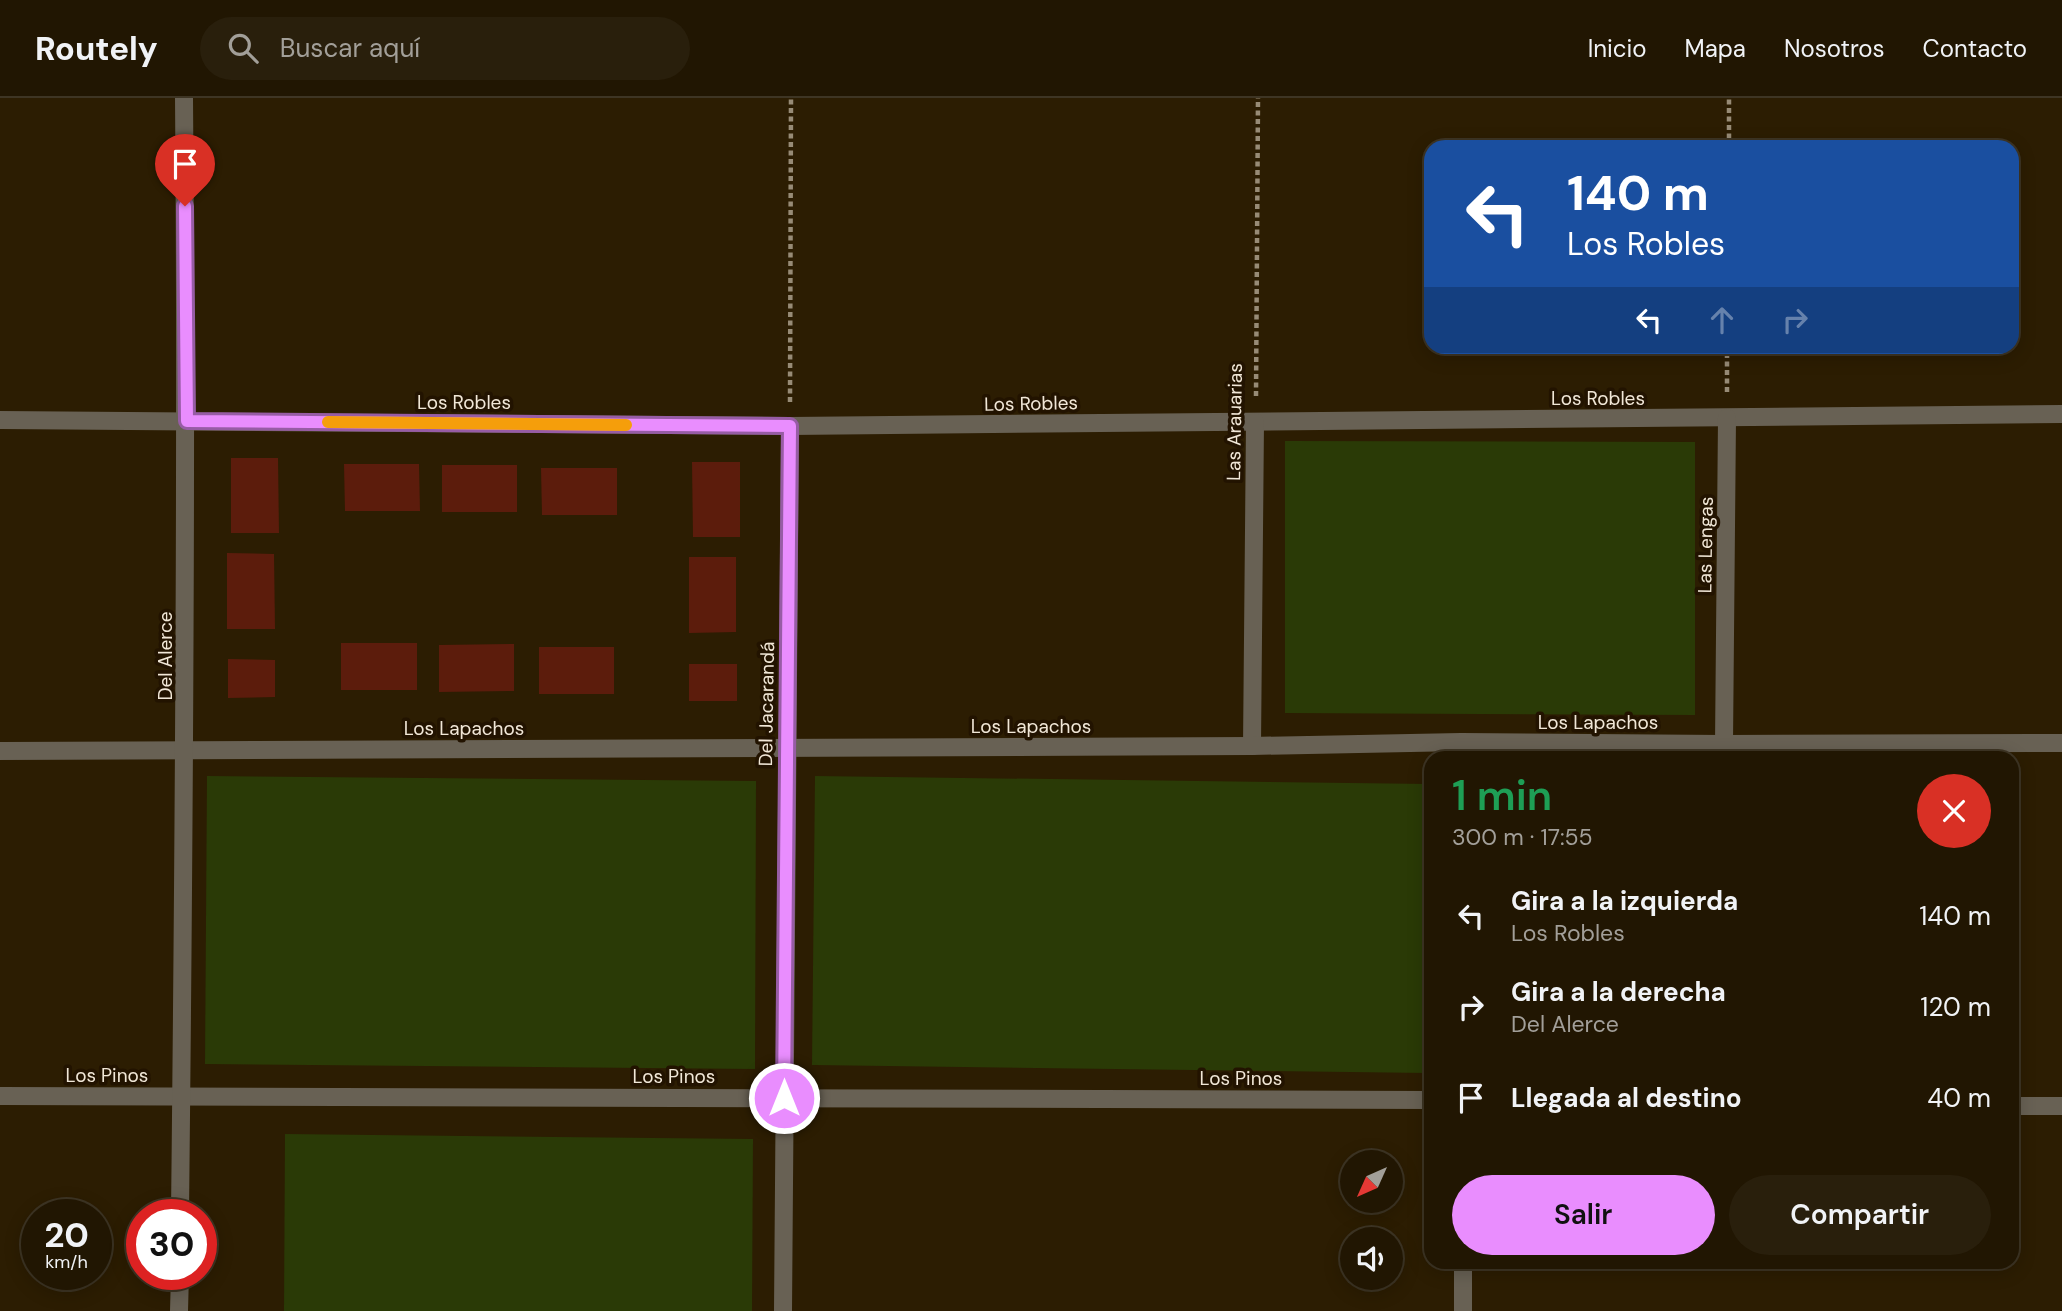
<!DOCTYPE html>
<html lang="es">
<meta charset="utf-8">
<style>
body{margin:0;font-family:"DM Sans",sans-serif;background:#291f0c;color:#f1f3f6;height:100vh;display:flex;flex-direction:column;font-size:26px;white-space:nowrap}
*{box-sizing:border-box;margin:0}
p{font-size:23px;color:#a29f99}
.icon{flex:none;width:38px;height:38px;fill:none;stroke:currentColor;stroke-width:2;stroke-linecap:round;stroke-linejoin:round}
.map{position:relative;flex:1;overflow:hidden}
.details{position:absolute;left:1424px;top:653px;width:595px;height:518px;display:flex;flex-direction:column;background:#211602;border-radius:21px;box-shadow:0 4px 18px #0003,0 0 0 2px #3e3524}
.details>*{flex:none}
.hud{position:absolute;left:1424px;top:42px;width:595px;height:214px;border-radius:21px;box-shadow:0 4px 18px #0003,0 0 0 2px #3e3524;background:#1a4fa0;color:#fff;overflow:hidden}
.needle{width:46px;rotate:225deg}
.fabs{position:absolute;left:1340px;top:1052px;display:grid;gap:14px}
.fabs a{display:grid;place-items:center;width:63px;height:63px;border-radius:50%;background:#211602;box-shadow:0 4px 18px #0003,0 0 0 2px #3e3524;font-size:35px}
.speed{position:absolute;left:21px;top:1101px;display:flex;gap:14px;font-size:35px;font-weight:700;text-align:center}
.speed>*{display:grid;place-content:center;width:91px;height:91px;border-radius:50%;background:#211602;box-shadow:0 4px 18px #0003,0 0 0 2px #3e3524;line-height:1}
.speed small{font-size:18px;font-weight:400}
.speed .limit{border:10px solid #d22;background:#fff;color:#111}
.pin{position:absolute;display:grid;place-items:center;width:60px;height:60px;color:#fff;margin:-72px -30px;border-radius:50% 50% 50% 0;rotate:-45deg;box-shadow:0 0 7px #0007}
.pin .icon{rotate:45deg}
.me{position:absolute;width:77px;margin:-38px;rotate:0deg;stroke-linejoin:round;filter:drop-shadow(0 0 5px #0008)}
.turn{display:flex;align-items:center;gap:24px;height:147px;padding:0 28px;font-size:32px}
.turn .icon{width:91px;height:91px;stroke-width:2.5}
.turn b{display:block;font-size:49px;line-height:60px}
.lanes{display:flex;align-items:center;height:66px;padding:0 28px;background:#0003;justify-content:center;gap:35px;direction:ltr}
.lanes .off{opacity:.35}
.round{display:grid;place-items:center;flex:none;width:74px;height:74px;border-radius:37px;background:#291f0c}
.summary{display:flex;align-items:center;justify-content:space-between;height:119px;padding:0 28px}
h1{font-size:42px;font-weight:600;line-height:52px;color:#1e9e55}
.action{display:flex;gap:14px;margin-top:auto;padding:14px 28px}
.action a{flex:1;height:80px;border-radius:42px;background:#e98dfe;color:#111;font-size:28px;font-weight:600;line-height:80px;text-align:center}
.action a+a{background:#291f0c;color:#f1f3f6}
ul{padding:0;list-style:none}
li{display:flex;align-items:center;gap:21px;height:91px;padding:0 28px}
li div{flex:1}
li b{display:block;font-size:26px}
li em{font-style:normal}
header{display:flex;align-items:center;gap:42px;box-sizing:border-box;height:98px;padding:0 35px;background:#211602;border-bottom:2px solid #3e3524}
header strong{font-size:33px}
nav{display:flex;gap:38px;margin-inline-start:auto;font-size:24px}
.search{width:490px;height:63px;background:#291f0c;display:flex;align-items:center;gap:18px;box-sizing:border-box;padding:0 24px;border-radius:38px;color:#a29f99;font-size:26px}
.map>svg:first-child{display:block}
.green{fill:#2a3a06}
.building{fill:#5c1c0c}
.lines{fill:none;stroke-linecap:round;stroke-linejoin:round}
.path{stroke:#978b76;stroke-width:4.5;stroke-dasharray:5 3.5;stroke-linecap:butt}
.minor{stroke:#686154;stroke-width:18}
.route-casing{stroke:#975ca5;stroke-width:18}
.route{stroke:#e98dfe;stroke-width:12}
.slow{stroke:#f59e0b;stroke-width:12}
.labels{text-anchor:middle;stroke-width:7;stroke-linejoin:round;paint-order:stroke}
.street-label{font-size:19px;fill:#f1e7d7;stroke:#221300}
</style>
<header>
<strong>Routely</strong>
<div class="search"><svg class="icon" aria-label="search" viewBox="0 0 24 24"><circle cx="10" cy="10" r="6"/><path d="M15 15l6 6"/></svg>Buscar aquí</div>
<nav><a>Inicio</a><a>Mapa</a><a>Nosotros</a><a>Contacto</a></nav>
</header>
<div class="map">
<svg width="2062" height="1213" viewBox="0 0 2062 1213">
<rect width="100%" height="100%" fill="#2c1d02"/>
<g class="green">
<path d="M1285,343L1695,344V617L1285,615Z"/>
<path d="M207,678L756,683L755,971L205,966Z"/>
<path d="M815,678L1430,686L1427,975L812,967Z"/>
<path d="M285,1036L753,1041L752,1213H284Z"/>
</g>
<g class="building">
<path d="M231,360H278L279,435H231Z"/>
<path d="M692,364H740V439H693Z"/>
<path d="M344,366H419L420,413H345Z"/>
<rect x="442" y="367" width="75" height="47"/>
<path d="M541,370H617V417H542Z"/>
<path d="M227,455L274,456L275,531H227Z"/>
<path d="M689,459H736V534L689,535Z"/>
<rect x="341" y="545" width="76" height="47"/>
<path d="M514,546V593L439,594V547Z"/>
<rect x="539" y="549" width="75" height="47"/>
<path d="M228,561L275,562V599L228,600Z"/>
<rect x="689" y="566" width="48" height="37"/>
</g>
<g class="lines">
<g class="path">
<path d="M1729,49V0"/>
<path d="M1727,294V248"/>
<path d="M1256,298L1258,0"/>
<path d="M790,304L791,0"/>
</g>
<g class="minor">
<path d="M0,322L790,328L2062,316"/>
<path d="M1724,646L1727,320"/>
<path d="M1252,648L1255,324"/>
<path d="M0,653L1252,648L1461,644L1724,646L2062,645"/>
<path d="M0,998L1432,1002"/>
<path d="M2012,1008H2062"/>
<path d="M180,1116C184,744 187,372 184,0"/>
<path d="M179,1213L180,1176"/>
<path d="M783,1213L790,328"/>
<path d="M1463,1213V1164"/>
</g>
</g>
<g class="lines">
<g class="route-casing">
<path id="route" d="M185,108L187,323L790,328L784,1000"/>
</g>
<use href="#route" class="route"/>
<path class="slow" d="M328,324L626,327"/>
</g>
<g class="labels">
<g class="street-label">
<text x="1598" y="307">Los Robles</text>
<text x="464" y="311">Los Robles</text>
<text transform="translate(1031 305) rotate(-1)" y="7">Los Robles</text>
<text transform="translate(1234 324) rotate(-89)" y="7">Las Arauarias</text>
<text transform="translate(1705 447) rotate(-89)" y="7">Las Lengas</text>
<text transform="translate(165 558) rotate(-90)" y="7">Del Alerce</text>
<text transform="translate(766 606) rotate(-89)" y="7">Del Jacarandá</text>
<text x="1598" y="631">Los Lapachos</text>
<text x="1031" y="635">Los Lapachos</text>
<text x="464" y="637">Los Lapachos</text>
<text x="107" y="984">Los Pinos</text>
<text x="674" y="985">Los Pinos</text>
<text x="1241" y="987">Los Pinos</text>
</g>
</g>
</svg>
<div class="fabs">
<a><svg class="needle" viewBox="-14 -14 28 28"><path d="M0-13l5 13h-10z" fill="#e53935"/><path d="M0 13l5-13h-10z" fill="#a29f99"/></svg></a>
<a><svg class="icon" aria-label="sound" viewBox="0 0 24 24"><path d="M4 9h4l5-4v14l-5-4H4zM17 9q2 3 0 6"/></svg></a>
</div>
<div class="speed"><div>20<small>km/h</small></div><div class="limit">30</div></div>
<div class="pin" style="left:185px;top:108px;background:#d93025"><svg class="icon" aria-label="arrive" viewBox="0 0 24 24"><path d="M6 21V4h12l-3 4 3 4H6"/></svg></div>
<svg class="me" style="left:784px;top:1000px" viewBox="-20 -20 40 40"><circle r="17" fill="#e98dfe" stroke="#fff" stroke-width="3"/><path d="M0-11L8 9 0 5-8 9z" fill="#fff"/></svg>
<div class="hud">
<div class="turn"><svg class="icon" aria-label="left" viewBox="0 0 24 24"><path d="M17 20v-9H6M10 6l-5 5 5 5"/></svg><div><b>140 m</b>Los Robles</div></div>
<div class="lanes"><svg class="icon" aria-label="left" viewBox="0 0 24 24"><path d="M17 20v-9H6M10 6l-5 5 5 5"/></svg><svg class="icon off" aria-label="ahead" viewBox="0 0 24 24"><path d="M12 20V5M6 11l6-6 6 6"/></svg><svg class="icon off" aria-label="right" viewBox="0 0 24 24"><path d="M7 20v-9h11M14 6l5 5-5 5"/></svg></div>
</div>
<section class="details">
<div class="summary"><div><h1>1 min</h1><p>300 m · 17:55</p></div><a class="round" style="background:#d93025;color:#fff"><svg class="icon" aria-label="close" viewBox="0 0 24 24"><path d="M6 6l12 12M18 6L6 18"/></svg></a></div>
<ul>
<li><svg class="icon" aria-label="left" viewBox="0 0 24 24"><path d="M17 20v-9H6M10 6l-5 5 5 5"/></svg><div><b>Gira a la izquierda</b><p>Los Robles</p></div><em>140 m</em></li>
<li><svg class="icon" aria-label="right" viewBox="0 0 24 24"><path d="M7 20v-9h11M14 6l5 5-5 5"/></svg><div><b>Gira a la derecha</b><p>Del Alerce</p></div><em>120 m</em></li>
<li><svg class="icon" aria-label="arrive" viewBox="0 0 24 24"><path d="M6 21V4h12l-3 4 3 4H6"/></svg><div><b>Llegada al destino</b></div><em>40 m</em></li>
</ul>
<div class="action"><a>Salir</a><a>Compartir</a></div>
</section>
</div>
